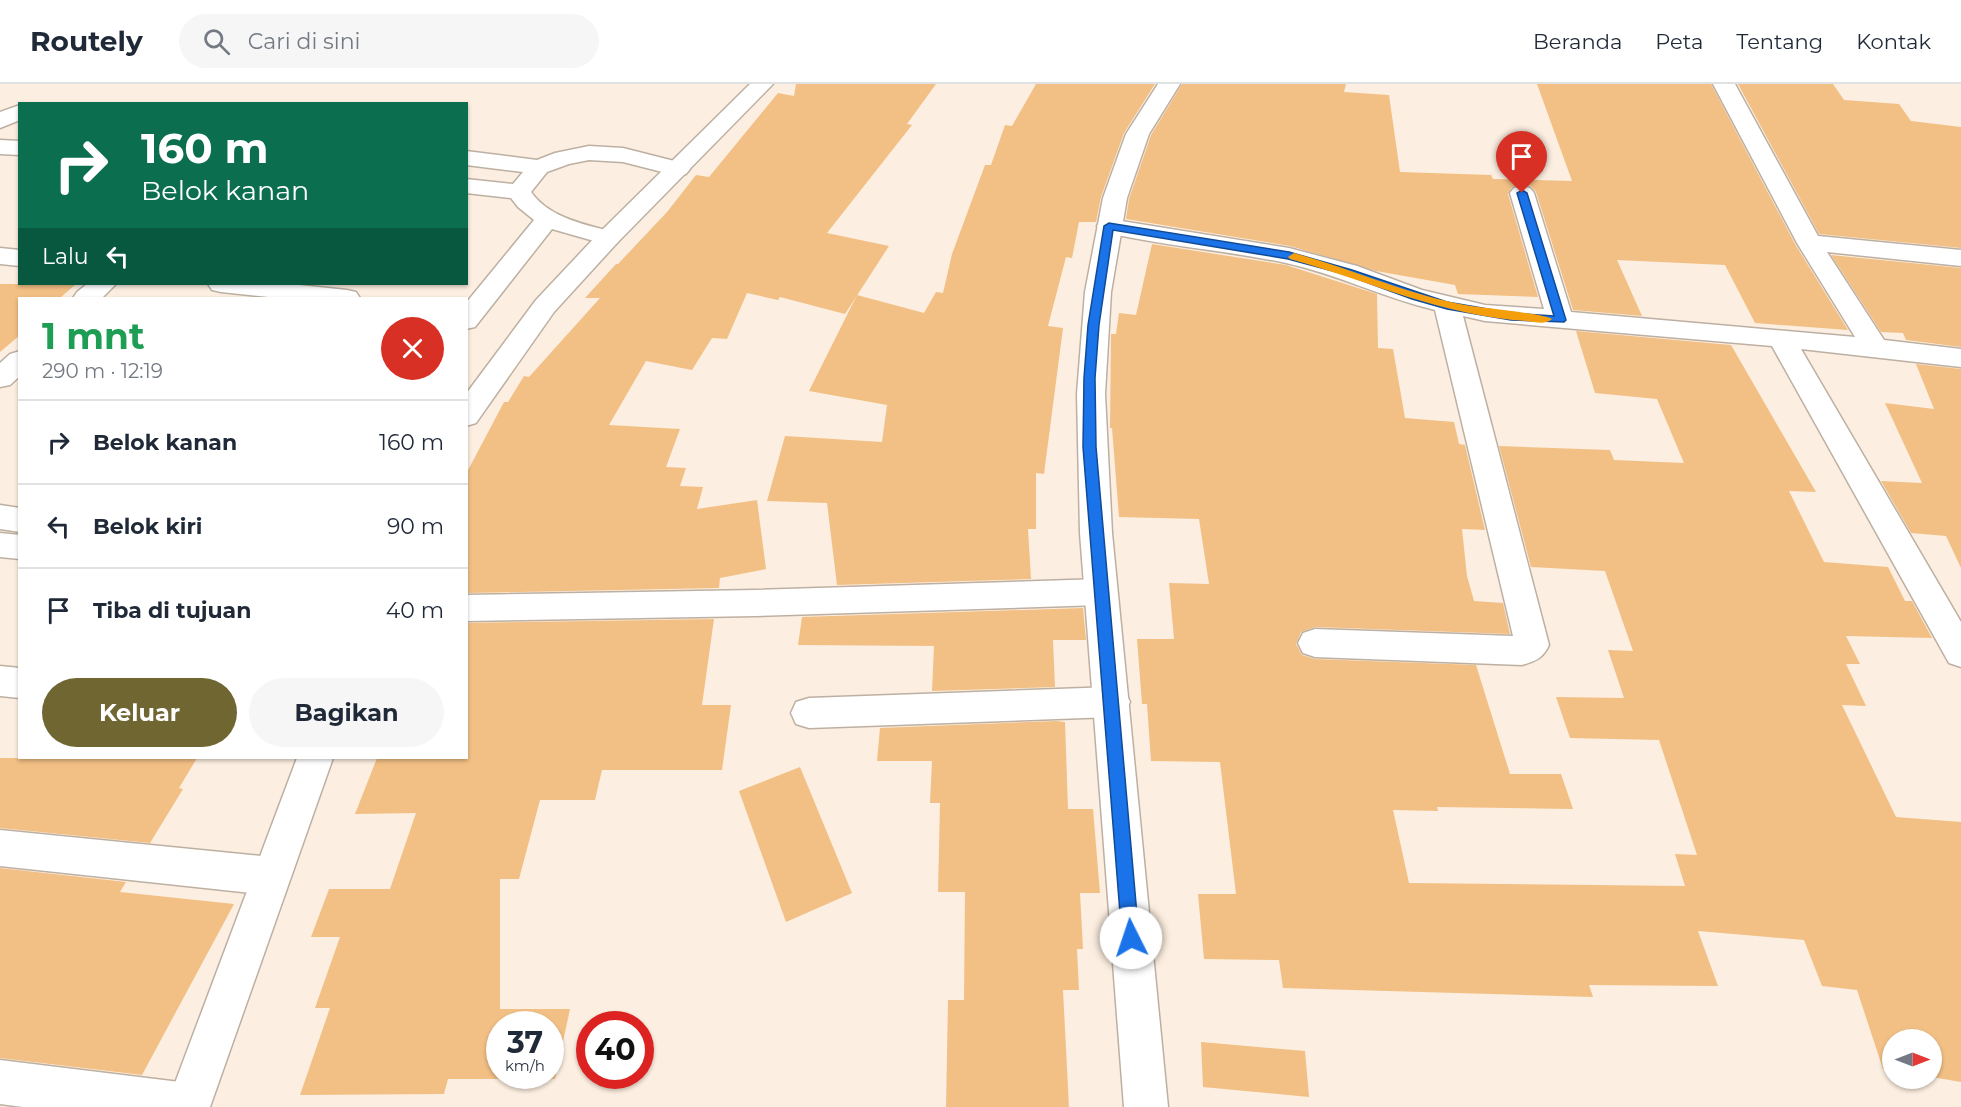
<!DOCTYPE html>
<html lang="id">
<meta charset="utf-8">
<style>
body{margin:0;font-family:Montserrat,sans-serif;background:#f6f6f7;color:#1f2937;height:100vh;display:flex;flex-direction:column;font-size:22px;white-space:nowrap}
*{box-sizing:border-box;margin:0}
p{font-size:20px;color:#747a83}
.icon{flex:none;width:33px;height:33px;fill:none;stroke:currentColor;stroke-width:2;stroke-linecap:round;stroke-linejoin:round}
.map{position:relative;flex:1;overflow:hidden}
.side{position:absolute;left:18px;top:213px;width:450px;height:462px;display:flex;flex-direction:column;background:#fff;border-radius:0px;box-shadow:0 2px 4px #0004}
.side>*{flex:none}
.guide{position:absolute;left:18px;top:18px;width:450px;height:183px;border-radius:0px;box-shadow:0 2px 4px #0004;background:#0b6e4f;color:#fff;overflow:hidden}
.needle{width:39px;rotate:90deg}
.tools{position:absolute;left:1882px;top:945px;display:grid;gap:12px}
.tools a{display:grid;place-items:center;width:60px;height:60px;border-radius:50%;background:#fff;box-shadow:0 2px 4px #0004;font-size:30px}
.speed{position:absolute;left:486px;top:927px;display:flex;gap:12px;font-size:30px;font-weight:700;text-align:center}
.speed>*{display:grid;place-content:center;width:78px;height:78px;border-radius:50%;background:#fff;box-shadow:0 2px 4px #0004;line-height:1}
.speed small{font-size:15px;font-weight:400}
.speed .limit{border:9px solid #d22;background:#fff;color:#111}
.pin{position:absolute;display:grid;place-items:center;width:51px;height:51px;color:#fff;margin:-62px -26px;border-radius:50% 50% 50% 0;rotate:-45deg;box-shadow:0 0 6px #0007}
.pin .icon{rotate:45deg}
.me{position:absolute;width:66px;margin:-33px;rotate:356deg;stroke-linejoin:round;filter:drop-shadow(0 0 4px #0008)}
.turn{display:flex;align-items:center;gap:21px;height:126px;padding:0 24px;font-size:27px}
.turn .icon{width:78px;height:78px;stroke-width:2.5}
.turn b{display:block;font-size:42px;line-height:51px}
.then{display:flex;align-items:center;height:57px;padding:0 24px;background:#0003;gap:12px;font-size:22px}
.round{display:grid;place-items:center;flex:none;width:63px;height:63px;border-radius:32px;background:#f6f6f7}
.headline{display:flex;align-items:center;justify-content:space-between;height:102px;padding:0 24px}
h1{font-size:36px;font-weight:700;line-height:45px;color:#1e9e55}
.action{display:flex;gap:12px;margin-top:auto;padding:12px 24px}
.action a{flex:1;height:69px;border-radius:36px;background:#706632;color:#fff;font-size:24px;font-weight:700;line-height:69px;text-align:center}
.action a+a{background:#f6f6f7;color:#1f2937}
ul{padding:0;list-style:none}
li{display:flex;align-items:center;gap:18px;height:84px;padding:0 24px;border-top:2px solid #e0e1e3}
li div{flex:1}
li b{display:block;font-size:22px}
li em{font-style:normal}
header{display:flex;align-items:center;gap:36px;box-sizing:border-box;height:84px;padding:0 30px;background:#fff;border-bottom:2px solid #e0e1e3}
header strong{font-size:28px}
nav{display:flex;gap:33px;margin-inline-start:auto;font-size:21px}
.search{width:420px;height:54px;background:#f6f6f7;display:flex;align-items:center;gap:15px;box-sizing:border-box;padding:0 21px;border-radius:33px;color:#747a83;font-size:22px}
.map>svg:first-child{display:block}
.building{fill:#f2c085;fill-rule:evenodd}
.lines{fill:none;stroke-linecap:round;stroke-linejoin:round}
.street-casing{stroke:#bdb0a2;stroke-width:3}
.secondary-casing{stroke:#bdb0a2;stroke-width:3}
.street{fill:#fff;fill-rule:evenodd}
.secondary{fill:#fff;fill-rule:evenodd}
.route{fill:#1a73e8;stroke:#114b97;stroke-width:1.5}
.slow{fill:#f59e0b}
</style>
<header>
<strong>Routely</strong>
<div class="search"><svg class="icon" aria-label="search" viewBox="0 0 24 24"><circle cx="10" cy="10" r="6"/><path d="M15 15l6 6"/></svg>Cari di sini</div>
<nav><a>Beranda</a><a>Peta</a><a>Tentang</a><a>Kontak</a></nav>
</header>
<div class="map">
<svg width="1961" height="1023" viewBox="0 0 1961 1023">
<rect width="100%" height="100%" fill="#fceee0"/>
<g class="building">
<path d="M796,0H936L907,40L912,41L827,149L889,162L845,230L780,213L778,216L747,209L727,255L712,254L692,286L646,277L609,341L680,345L666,383L686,384L680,402L703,403L697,425L757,416L766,485L720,494L719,504L466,509V390L504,318H508L524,292L529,293L600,214H585L616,180H618L667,128L696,91L709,93L778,9L794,12Z"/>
<path d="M1036,0H1155L1124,49L1101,113L1096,138H1079L1072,174L1066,173L1048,242L1063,244L1044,390L1036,389V445H1028L1031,495L837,501L827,419L767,417L785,352L882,358L887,321L809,307L857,211L924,229L936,208L943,209L952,170L985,81H991L1005,41L1012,42Z"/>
<path d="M1182,0H1346L1344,8L1389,11L1400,88L1491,91L1493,95L1572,97L1537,0H1711L1795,160L1848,246L1755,239L1725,181L1617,176L1642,232L1573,226L1536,108L1531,102L1523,100L1512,103L1508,110L1538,213L1458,210L1455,201L1376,187L1290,162L1126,135L1129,115L1151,51Z"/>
<path d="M1738,0H1833L1844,16L1899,20L1911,37L1961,43V164L1819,150Z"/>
<path d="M1152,160L1286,181L1377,210L1378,264L1393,265L1405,334L1454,338L1459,360L1465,361L1485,446L1462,445L1467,492L1474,517L1503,519L1510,550L1315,543L1301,548L1296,560L1302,571L1315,575L1476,581L1510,690H1561L1573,725L1437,723L1438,727L1393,726L1409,799L1685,802L1675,770L1697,771L1659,656L1570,654L1556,613L1624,614L1608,566L1633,567L1605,487L1531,483L1499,362L1610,366L1614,376L1684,379L1657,315L1595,309L1576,247L1731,261L1816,408L1789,407L1824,478L1888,483L1905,517H1912L1932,554L1846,552L1860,580H1846L1866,622L1842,621L1896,733L1961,738V998L1932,993V956H1893V987L1883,985L1857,906L1822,902L1804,856L1698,847L1718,902L1589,901L1593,913L1283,904L1279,876L1204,875L1198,810H1236L1220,678L1151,677L1147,620H1142L1137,555H1174L1169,499L1209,500L1199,435L1119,433L1112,344H1110L1111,250H1116L1119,229L1136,231Z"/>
<path d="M1831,171L1961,184V263L1906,256L1903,249L1881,248Z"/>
<path d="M0,200H76L60,214H20V251L0,268Z"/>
<path d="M1916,280L1961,285V484L1946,452L1911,449L1881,397L1922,399L1885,319L1934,325Z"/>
<path d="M1083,524L1086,556H1053L1055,603L932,607L934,562L798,561L802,533Z"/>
<path d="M714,535L702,621H731L722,686H602L595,716H540L519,795H500V925H570L555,995H448L444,1010L300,1011L330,924H315L340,853H311L329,805H390L416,729L355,730L377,674H466V539ZM500,940H550V992H500Z"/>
<path d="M1056,637L1065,638L1068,725H1093L1100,809H1080L1083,865H1077L1079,906H1063L1069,1023H946L948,916H964L965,808H938L940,719H930L932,677H877L880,644Z"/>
<path d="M0,674H197L179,704L183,705L150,759L0,744Z"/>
<path d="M800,683L852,809L786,838L739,707Z"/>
<path d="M0,784L126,798L120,808L234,820L142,991L0,974Z"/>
<path d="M1201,958L1305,967L1309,1013L1203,1003Z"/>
</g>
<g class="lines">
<g class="street-casing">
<g id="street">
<path d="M1713,0H1735L1818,152L1961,166V182L1827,168L1884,256L1961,265V283L1801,265L1961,538V583L1949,579L1772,262L1485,237L1463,232L1549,561C1543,574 1536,577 1522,581L1315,573L1303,569L1298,559L1303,549L1315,545L1513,552L1435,226C1384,214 1337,190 1286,179C1225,166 1161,162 1100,147L1097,142L1100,137L1109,135L1289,164L1357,182L1422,206L1485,221L1544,225L1510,109L1514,104L1522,102L1530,104L1534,109L1571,228L1855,253L1797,159Z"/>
<path d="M20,21V36L0,44V28Z"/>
<path d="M0,56L20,57V71L0,70Z"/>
<path d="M589,62L623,64L686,80L690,85L686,90L678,92L623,78L589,76L569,80L547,88L531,108C550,135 588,141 617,149L620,154L617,159L608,161L552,145L475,243L466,245V219L534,136L518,123L511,114L466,109V95L513,100L523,88L466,81V67L537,76L555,69Z"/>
<path d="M0,164L20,166V182L0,180Z"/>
<path d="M87,200H116L102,214H73L77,208Z"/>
<path d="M208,200H290L347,206L356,208L360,214H278L221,208L212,206Z"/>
<path d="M20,267V292L10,301L0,303V279L10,270Z"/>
<path d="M0,421L20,424V448L0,445Z"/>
<path d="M0,449L20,451V475L0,473Z"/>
<path d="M1101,495L1113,499L1117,508L1113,517L1101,521L756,532L466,537V511L756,506Z"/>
<path d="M0,582L20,584V614L0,612Z"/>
<path d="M1112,603L1125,607L1130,618L1125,629L1112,633L809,644L796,640L791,629L796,618L809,614Z"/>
<path d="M0,746L271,773L285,779L291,792L285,805L271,811L0,782Z"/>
<path d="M0,976L188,999L204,1005L210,1021V1023H23L0,1020Z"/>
</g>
</g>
<g class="secondary-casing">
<g id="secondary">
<path d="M750,0H773L617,159L554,228L476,339L466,342V310L536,216L599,149Z"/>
<path d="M1158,0H1180L1149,50L1127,114L1111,208L1105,310L1112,449L1168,1023H1124L1080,449L1077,310L1085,208L1103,114L1126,50Z"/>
<path d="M297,674H333L210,1023H166Z"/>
</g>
</g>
<use href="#street" class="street"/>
<use href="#secondary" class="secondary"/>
</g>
<path class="route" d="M1522,106L1527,109L1566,236L1564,238L1511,236L1447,225L1412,215L1344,190L1288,175L1113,146L1099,241L1095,294L1096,363L1139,854L1137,860L1131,862L1125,860L1122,854L1083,363L1084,294L1088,241L1104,142L1109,139L1289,168L1352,186L1447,218L1511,229L1554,232L1517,109Z"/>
<path class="slow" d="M1294,169C1353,185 1410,212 1471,222C1484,224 1547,230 1552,235C1546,241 1535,238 1526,237C1443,232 1369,197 1290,175L1288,173Z"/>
</svg>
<div class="tools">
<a><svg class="needle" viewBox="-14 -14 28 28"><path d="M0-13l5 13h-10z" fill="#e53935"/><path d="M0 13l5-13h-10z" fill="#747a83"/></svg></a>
</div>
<div class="speed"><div>37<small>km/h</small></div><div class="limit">40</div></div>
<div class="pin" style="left:1522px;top:109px;background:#d93025"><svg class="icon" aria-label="arrive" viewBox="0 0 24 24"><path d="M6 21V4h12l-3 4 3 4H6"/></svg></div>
<svg class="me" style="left:1131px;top:854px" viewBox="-20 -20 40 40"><circle r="19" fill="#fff"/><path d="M0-13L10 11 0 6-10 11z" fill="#1a73e8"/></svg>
<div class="guide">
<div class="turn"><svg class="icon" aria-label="right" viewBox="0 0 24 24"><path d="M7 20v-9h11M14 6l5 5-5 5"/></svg><div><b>160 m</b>Belok kanan</div></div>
<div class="then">Lalu<svg class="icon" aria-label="left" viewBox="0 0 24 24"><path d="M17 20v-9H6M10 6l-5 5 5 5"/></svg></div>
</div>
<section class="side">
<div class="headline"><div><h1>1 mnt</h1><p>290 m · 12:19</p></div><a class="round" style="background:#d93025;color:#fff"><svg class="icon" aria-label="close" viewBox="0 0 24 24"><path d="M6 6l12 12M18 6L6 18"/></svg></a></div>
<ul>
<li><svg class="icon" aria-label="right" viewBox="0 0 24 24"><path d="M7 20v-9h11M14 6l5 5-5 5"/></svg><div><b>Belok kanan</b></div><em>160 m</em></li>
<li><svg class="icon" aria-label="left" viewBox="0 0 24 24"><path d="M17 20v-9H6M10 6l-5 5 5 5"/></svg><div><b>Belok kiri</b></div><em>90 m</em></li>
<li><svg class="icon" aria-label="arrive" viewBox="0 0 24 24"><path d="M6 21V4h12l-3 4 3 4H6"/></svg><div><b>Tiba di tujuan</b></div><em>40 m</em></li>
</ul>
<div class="action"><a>Keluar</a><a>Bagikan</a></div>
</section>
</div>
